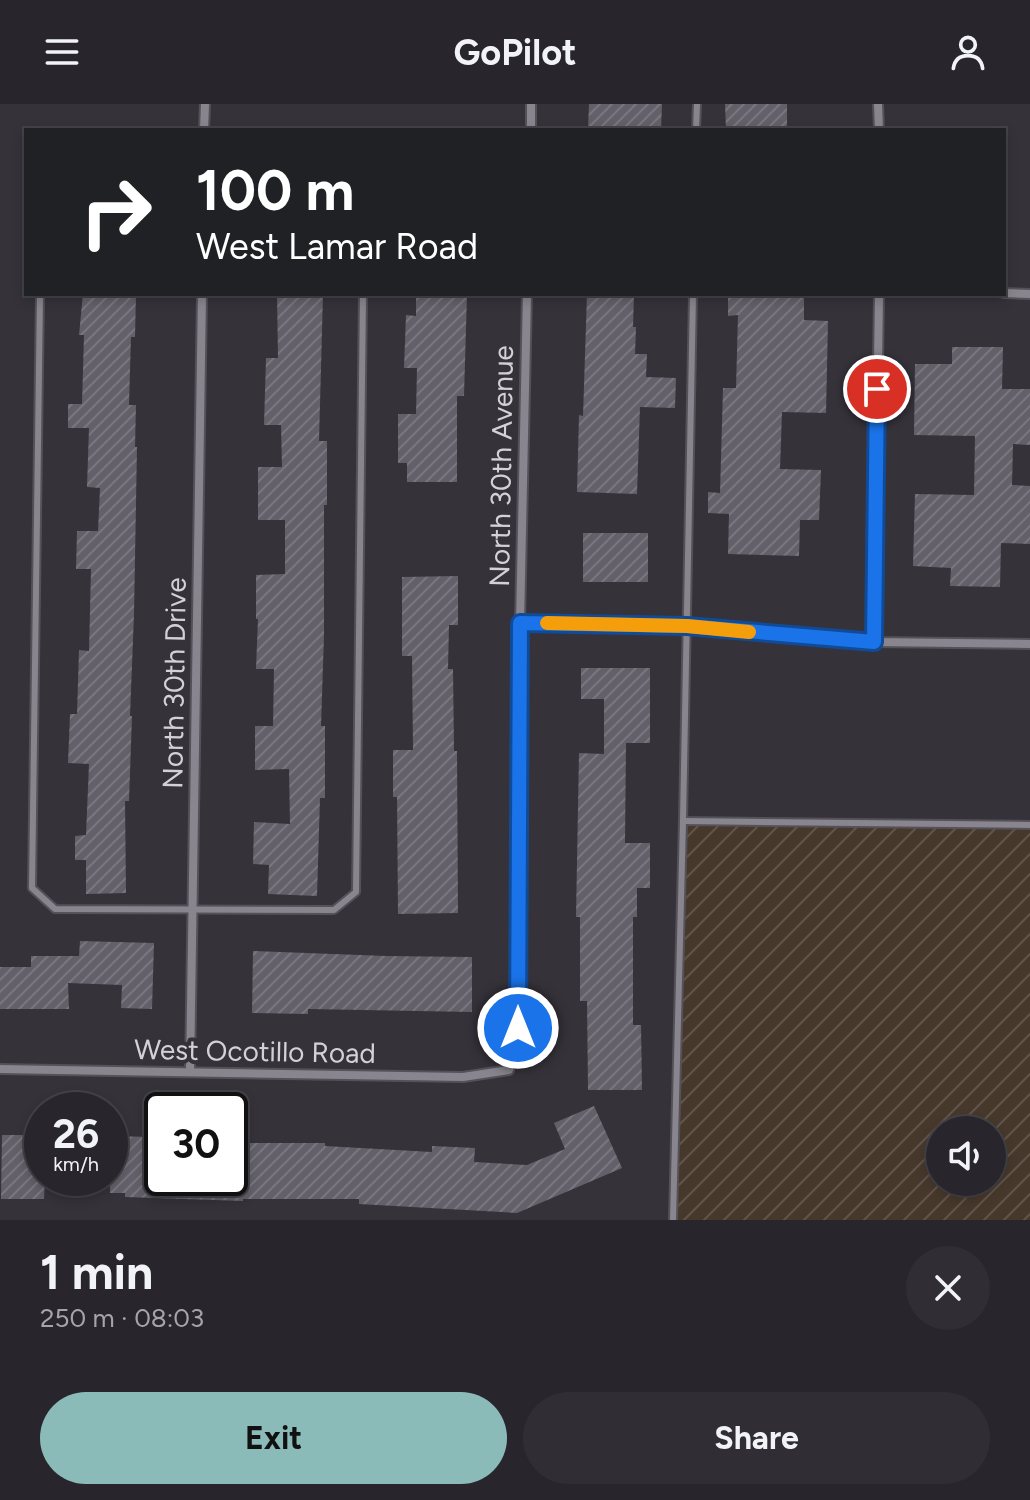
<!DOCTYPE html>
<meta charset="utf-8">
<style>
body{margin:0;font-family:Figtree,sans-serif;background:#302e34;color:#f1f3f6;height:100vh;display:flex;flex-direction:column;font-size:30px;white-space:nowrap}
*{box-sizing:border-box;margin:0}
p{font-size:26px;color:#a5a5a9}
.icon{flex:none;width:44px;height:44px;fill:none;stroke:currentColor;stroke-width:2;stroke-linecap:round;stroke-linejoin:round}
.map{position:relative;height:1116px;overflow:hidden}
.sheet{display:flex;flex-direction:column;background:#28262c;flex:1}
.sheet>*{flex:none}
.top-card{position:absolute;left:24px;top:24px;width:982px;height:168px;border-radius:0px;box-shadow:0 4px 12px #0003,0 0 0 2px #444348;background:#202124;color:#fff;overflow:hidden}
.tools{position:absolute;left:926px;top:1012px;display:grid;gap:16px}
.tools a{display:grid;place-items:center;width:80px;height:80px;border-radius:50%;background:#28262c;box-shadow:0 4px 12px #0003,0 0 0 2px #444348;font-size:40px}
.speed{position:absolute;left:24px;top:988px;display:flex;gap:16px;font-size:40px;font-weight:700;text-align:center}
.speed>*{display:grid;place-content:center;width:104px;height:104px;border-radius:50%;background:#28262c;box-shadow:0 4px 12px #0003,0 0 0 2px #444348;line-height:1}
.speed small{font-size:20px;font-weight:400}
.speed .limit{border:4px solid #111;border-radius:12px;background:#fff;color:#111}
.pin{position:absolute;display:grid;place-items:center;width:68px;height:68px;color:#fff;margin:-34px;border:4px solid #fff;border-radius:50%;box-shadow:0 2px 8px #0007}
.me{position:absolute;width:88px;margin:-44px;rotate:0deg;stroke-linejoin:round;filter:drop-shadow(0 0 6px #0008)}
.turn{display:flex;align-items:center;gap:28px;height:168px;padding:0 40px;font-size:36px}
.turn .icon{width:104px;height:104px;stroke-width:2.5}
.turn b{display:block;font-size:56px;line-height:68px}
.round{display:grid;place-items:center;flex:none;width:84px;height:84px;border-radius:42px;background:#302e34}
.summary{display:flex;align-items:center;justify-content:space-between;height:136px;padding:0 40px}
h1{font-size:48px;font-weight:700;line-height:60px}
.cta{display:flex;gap:16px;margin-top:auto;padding:16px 40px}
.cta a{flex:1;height:92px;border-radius:48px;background:#8bbbb9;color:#111;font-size:32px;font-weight:700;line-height:92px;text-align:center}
.cta a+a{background:#302e34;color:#f1f3f6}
header{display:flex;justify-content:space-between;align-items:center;height:104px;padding:0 40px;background:#28262c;font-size:36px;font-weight:700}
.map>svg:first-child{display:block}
.industrial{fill:url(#industrial-furrows);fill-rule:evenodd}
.building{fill:url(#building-hatch)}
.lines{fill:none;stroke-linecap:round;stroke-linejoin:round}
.lane-casing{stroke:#545158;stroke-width:10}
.street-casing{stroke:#545158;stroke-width:12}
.lane{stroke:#88858e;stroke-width:6}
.street{stroke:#88858e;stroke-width:8}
.route-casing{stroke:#114b97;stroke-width:20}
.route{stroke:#1a73e8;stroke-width:14}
.slow{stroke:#f59e0b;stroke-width:14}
.labels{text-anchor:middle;stroke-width:8;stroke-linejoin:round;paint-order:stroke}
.street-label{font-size:28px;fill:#d3d1d7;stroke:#35323a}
</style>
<header><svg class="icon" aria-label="menu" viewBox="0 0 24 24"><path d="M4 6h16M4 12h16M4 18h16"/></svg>GoPilot<svg class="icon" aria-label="person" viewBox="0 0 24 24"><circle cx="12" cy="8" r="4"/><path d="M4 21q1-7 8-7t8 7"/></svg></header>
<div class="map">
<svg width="1030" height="1116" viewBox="0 0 1030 1116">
<defs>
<pattern id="industrial-furrows" width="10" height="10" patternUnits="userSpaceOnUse" patternTransform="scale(2)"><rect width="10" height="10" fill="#47382c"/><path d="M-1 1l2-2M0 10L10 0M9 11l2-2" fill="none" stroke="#61544a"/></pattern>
<pattern id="building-hatch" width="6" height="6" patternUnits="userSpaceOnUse" patternTransform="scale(2)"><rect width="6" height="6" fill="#636069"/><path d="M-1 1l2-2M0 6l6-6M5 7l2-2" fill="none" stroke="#78767e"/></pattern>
</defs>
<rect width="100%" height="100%" fill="#35323a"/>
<path class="industrial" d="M683,717L1030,721V1116H673ZM940,1026H992V1078H940Z"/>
<g class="building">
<path d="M589,0H662L661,26H588Z"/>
<path d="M725,0H787V26H726Z"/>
<path d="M83,190H136L135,233H131L129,301H136L135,343H137L134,510L130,612H132L129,697H125L126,789L86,790V756H75V732L86,731L89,660L68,659L70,610H77L79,546L89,547L91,465H76L77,427H98L100,384L87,383L89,324H68V300H82L84,231H79Z"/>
<path d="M277,190H323L319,337H327V401H324V531L321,622H325V694H320L317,792L268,790L269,761L253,760L254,718L290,720L289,665L255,666V622H273L274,565H256L258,515H256V471L285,470V416H258V363H282L281,321H264L266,254H278Z"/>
<path d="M416,190H467L464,292H457V378H407V359H398V310H416L417,264H404L406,211L416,212Z"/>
<path d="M587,190H634L633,223H636L635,250H647L646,273L676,274L675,304L640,303L637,390L577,388L579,311L583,312Z"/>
<path d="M728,190H804V216L828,217L826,309L782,308L780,365L821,366L819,416H800L799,452L728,450L729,410L708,409V388L720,389L723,284H736L738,211L728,212Z"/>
<path d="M952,243H1003L1002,285H1030V341L1013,340L1012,381L1030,382V440L1001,439L1000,483L950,482L951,464L913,462L915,390L974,391L975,332L914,331L915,260H952Z"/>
<rect x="583" y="429" width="65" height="49"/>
<path d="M458,472V521H449L448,565H453L454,647H457L458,809L398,810L397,693H393V646H413L412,552H402V473Z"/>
<path d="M581,564H650V639H626L625,739H650V784H637V813H633V921H641L642,986H588L587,897H580V813H576L579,649L604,650V595H581Z"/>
<path d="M80,837L154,839L152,905L121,904L122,881L68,879L69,905H0V863H31V852H79Z"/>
<path d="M253,847L386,852L472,853V908L308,905V910L252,909Z"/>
<path d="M594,1002L622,1064L517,1109L359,1100V1095H243V1097L125,1093V1089H110V1032L154,1033L153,1074H230V1039H325V1042L432,1048V1042L475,1044L474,1058L527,1061L565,1045L554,1019Z"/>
<path d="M2,1031H42V1074H45L44,1095H1Z"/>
</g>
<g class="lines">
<g class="lane-casing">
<g id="lane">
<path d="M696,26L697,0"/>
<path d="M40,190L32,784L55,805L334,806L356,788L363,190"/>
<path d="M683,717L1030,721"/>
<path d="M673,1116L683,717L693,190"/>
</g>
</g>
<g class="street-casing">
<g id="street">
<path d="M878,0L879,26"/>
<path d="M204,26L205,0"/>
<path d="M531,26V0"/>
<path d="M1004,189L1030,190"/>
<path d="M520,519L687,522L874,538L1030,540"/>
<path d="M874,538L879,190"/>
<path d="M0,965L463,973L509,966L518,924L520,519L527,190"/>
<path d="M190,968L202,190"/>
</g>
</g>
<use href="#lane" class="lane"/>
<use href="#street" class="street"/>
</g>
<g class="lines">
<g class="route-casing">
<path id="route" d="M518,924L520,519L687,522L874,538L877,285"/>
</g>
<use href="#route" class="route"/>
<path class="slow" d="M547,519L687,522L749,528"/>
</g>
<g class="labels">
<g class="street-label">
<text transform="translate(501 362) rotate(-89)" y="10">North 30th Avenue</text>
<text transform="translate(174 579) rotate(-89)" y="10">North 30th Drive</text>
<text transform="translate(255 947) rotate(1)" y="10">West Ocotillo Road</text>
</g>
</g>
</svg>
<div class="tools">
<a><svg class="icon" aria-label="sound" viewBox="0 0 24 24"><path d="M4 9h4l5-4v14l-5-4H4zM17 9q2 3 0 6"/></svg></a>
</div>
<div class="speed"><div>26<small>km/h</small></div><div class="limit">30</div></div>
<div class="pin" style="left:877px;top:285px;background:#d93025"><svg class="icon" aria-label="arrive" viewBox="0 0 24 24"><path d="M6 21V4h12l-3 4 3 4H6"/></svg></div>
<svg class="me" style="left:518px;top:924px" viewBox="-20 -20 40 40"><circle r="17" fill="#1a73e8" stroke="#fff" stroke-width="3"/><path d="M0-11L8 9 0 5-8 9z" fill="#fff"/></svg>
<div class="top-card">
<div class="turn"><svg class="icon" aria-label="right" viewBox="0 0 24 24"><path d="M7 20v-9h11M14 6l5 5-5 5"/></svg><div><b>100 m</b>West Lamar Road</div></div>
</div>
</div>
<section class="sheet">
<div class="summary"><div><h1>1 min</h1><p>250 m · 08:03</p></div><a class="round"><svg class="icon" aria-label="close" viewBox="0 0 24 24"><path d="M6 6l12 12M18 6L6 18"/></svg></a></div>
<div class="cta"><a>Exit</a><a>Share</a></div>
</section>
